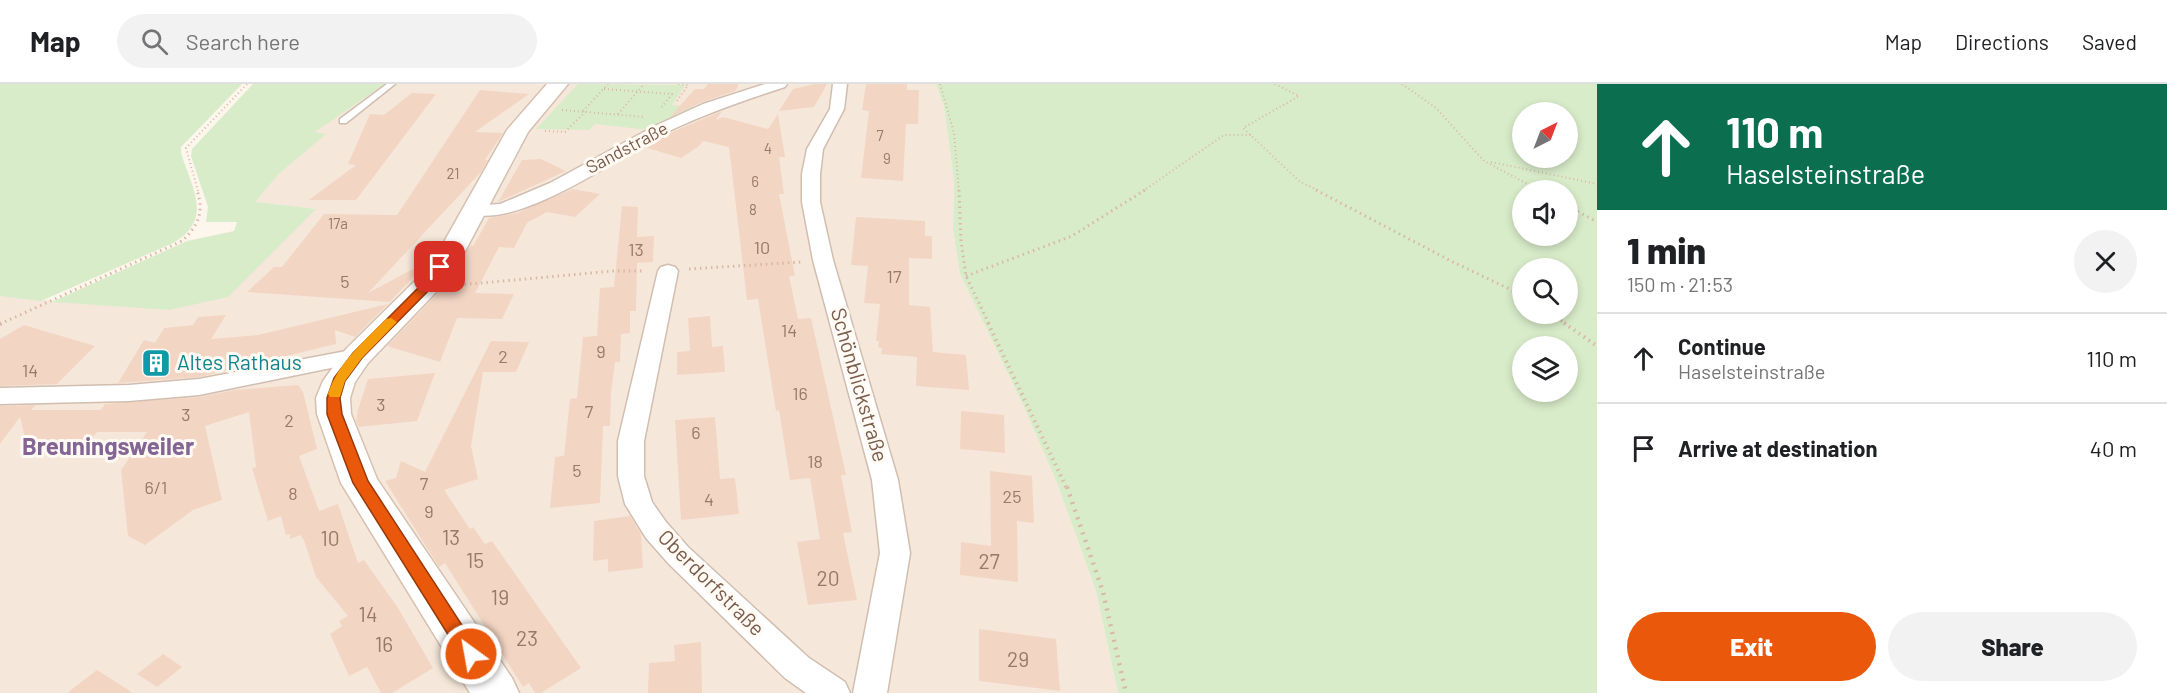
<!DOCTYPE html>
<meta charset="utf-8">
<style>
body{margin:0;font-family:Barlow,sans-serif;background:#f2f2f2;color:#202124;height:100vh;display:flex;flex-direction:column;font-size:22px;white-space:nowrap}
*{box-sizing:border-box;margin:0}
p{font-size:20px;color:#757577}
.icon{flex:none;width:33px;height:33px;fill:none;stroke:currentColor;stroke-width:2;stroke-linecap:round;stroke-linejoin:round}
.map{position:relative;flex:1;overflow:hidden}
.details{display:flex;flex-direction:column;background:#fff;width:570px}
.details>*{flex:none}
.guide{background:#0b6e4f;color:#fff;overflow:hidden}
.needle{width:39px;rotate:42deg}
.tools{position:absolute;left:1512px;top:18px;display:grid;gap:12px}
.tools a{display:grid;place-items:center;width:66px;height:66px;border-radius:50%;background:#fff;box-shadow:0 3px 9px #0003;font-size:30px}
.pin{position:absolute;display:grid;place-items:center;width:51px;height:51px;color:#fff;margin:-26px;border-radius:12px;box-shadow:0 3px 9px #0006}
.me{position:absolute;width:66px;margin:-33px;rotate:328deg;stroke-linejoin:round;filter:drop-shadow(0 0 4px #0008)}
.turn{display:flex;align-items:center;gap:21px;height:126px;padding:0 30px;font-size:27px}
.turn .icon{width:78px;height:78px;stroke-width:2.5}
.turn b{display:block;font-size:42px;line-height:51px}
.round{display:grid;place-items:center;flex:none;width:63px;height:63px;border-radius:32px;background:#f2f2f2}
.head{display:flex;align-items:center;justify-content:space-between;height:102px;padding:0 30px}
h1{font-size:36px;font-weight:800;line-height:45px}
.cta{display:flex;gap:12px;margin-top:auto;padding:12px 30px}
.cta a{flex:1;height:69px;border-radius:36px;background:#ea580c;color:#fff;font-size:24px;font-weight:800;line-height:69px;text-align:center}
.cta a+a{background:#f2f2f2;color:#202124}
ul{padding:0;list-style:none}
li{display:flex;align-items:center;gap:18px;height:90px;padding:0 30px;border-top:2px solid #e0e0e0}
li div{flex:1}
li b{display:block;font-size:22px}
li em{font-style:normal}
header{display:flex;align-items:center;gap:36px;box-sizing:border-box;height:84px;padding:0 30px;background:#fff;border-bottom:2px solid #e0e0e0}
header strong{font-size:28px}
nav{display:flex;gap:33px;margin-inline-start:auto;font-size:21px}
.search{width:420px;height:54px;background:#f2f2f2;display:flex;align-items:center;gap:15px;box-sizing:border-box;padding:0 21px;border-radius:33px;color:#757577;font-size:22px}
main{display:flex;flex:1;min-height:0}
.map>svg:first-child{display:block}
.residential{fill:#f5e8da}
.green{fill:#d8ecc9;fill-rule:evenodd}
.building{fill:#f3d5c3}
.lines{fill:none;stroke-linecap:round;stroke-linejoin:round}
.lane-casing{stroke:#d1beb0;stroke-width:3}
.street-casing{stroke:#d1beb0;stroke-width:3}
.secondary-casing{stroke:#d6c0b0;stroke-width:3}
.path-far3{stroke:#d9b8a5;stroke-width:2;stroke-dasharray:1 3;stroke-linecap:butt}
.path-far2{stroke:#d9b8a5;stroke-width:3;stroke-dasharray:1.5 4;stroke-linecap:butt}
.path-far1{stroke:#d9b8a5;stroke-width:4;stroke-dasharray:1.5 4.5;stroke-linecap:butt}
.path{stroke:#d9b8a5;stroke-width:4.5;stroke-dasharray:2 6;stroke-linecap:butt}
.lane{fill:#fff;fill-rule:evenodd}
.street{fill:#fff;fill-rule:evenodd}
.secondary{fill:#fff;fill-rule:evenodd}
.route{fill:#ea580c;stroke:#983908;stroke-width:1.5}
.slow{fill:#f59e0b}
.labels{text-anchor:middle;stroke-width:6;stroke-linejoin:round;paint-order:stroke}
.far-number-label{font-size:15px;fill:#987a6a}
.far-street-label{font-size:18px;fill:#7a5c4d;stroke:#fffaf3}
.number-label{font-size:18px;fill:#987a6a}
.culture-label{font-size:21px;fill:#0d838f;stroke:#fffaf3;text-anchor:start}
.street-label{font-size:21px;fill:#7a5c4d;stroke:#fffaf3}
.near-number-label{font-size:21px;fill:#987a6a}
.quarter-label{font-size:24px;font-weight:bold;fill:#846695;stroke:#fffaf3}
</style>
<header>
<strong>Map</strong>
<div class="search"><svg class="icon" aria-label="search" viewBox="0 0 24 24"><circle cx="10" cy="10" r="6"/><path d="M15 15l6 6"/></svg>Search here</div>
<nav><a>Map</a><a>Directions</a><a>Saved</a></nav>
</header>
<main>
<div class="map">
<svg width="1597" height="609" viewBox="0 0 1597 609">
<rect width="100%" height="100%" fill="#fdf6ec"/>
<path class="residential" d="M385,0H936L944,23L954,97L953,146L960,190L1023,321L1057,399L1096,507L1118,609H0V212L169,226L316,125L254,119L278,91L325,50L314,48Z"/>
<g class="green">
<path d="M0,0H242L181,63V69C192,105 214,135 173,159L41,217L0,212Z"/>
<path d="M253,0H385L315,48L326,50L279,90L255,118L316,125L228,213L169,226L52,218L187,157L234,147L237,138H206L208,123L191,72L192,65Z"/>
<path d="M578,0L685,1L672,21L696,23L648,46L595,40L589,46L536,45Z"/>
<path d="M936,0H1597V609H1118L1096,507L1057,399L1023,321L960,190L953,146L954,97L944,23ZM1522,28H1568V74H1522ZM1522,106H1568V152H1522ZM1522,184H1568V230H1522ZM1522,262H1568V308H1522Z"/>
</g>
<g class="building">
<path d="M708,0H739L735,7L702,18L670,33L695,5H704Z"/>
<path d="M815,0H827L814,23L779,27L793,5Z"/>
<path d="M866,0H907V6H919L918,40H906L903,97L861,94L869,27L862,26Z"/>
<path d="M480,6L529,10L475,48L503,49L485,76H488L481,88L368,209L428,177L390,218L247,208L274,183H282L324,130L397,131Z"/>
<path d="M412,9L436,10L356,116H309L356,81L348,80L370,30L384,31Z"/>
<path d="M722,27L716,36L723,33L768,45L778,30L785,73H779L784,110H779L795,192H789L798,235L811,234L846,391H841L852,448L843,449L857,516L808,521L797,458L820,455L810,394L790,396L779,326L776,327L758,215L747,216L729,63L703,57L699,62L681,74L644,63L670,49Z"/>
<path d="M541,75L566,87L498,118L522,76Z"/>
<path d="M573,105L600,110L575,133L547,128L527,139L514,164L499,163L475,209L514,210L502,235L457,234L440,278L387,262L440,207L471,161L473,162L489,134L517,129Z"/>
<path d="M622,122L638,123L637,153L654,152L653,178L637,179L636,227H630V249L621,250L620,278H615L611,309L610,342H603L600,419L550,424L555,373L564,372L570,315L577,314L583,253L597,252L600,204L614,203Z"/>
<path d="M856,133L925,137V152H932V175L909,174V221L930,223L933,268L966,271L969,306L916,302L917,273L881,270L882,264L878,263L879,257H876L880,220L864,219L868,182L851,181Z"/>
<path d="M388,220L355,253L335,246L336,260L199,293L118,299L144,256L155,259L164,244L193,241L198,233L226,231L211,255L258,251Z"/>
<path d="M710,232L712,263L723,262L725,288L677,291V268L690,267L688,234Z"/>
<path d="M24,241L95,262L57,300L0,302V255Z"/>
<path d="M491,257L529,258L516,288H483L471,362L478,395L444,406L470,445L473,443L485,460L492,457L581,584L541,609H535L529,599L523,603L445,479L439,483L385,397L396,394L401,377L425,388Z"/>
<path d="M435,289L417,337L359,343L356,337L358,326L368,295Z"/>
<path d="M298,301L303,308L317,365L299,372L319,427L338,420L358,479L364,476L398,524L433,584L392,609H381L367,583L349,592L330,550L342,542L339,537L348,532L316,493L304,456L300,451L290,455V450L286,451L281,432L268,437L252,384L256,383L249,328L205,342L222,416L193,426L145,461L128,452L121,386L147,348H97L82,365L56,366L51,371L29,370L20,333L0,360V322L36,321L31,326H101L105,320L199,313L235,306Z"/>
<path d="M961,327L1004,331L1005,369L960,365Z"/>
<path d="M715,333L720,395L735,394L739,430L681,436L675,336Z"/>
<path d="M990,387L1032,392L1034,439L1017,437L1018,498L960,491L961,458L991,462Z"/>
<path d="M630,432L641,450L643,484L608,488V475L593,477L594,437Z"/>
<path d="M979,545L1056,555L1060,607L979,597Z"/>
<path d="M701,558L702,609H648L649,579L675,577L674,561Z"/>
<path d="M163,570L182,583L157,603L137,590Z"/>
<path d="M97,586L133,609H67Z"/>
</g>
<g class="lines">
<g class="lane-casing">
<path id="lane" d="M387,0H395L346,39H340V35Z"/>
</g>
<g class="street-casing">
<g id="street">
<path d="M765,0H787L785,3C745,16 707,29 669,47C619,72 524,144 469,130L466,126L469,122L500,120L524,110L550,99L655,42L703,20Z"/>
<path d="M833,0H847L844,25L823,65L820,90V118L833,176L898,396L910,469L887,609H853L880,469L872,396L813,176L802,118V90L807,65L830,25Z"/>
<path d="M668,181L675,183L678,187L644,357V392L652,418L666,438L688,463L809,574L845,598L850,609H806L785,594L668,479L646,454L625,420L618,392V357L658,187L661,183Z"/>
<path d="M357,265L365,267L368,272L365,277L199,311L129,317L0,320V304L129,301L199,295Z"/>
</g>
</g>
<g class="secondary-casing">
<path id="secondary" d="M547,0H568L528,48L462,173L438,206L368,279L355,298L350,314L351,330L377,395L512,594L519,609H470L341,399L317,330L316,314L323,297L346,265L418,194L440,165L507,46Z"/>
</g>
<g class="path-far3">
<path d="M940,0L954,49L959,107"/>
<path d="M1275,0L1299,12L1243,44L1299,97L1319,107"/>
<path d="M1402,0L1436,24L1484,77L1539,106"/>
<path d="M604,5L672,10L661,24"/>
<path d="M677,17L688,1L678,0"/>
<path d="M562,26L645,33"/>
<path d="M583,27L608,0"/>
<path d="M618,30L644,0"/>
<path d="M545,47L565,48L585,28"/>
<path d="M1491,78L1597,100"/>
<path d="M198,107L186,64L247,0"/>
<path d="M1143,107L1224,51H1251"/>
</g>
<g class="path-far2">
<path d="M959,106L961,157L966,192L989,240"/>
<path d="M1316,106L1451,177L1522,211"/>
<path d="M1568,122L1597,138"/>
<path d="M689,185L801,178"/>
<path d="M966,192L1072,152L1145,106"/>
<path d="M459,201L613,187H645"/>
<path d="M1552,230L1566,240"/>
<path d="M0,240L182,157C199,141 204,128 197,106"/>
</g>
<g class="path-far1">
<path d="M988,239L1067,405"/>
<path d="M1564,239L1597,262"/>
<path d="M0,240L3,239"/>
</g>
<path class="path" d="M1067,403L1103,508L1126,609"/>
<use href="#lane" class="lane"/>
<use href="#street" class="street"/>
<use href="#secondary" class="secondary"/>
</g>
<path class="route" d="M440,180L446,183L432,203L362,274L345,297L340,314L342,330L368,397L477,564L480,570L477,576L471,578L464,576L353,399L327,330V314L334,294L353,269L424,198L436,181Z"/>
<path class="slow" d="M391,234L397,238L362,274L345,297L340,313H330L328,310C338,279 364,257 386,235Z"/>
<defs>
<g id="building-square" transform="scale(1.5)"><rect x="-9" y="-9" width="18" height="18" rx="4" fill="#0f9aa8" stroke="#fffaf3"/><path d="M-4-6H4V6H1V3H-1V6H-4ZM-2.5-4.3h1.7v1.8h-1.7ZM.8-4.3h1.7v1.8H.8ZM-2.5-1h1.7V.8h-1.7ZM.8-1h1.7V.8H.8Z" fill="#fff"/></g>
</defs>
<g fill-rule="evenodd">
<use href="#building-square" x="156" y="279"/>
</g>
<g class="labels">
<g class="far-number-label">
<text x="880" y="57">7</text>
<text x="768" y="70">4</text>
<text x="887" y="80">9</text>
<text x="453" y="95">21</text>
<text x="755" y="103">6</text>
<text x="753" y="131">8</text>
<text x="338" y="145">17a</text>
</g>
<g class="far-street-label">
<text transform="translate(627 64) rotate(-28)" y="6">Sandstraße</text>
</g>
<g class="number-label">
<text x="762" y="170">10</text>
<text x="636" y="172">13</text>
<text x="894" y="199">17</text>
<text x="345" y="204">5</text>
<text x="789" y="253">14</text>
<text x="601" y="274">9</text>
<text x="503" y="279">2</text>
<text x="30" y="293">14</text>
<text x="800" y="316">16</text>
<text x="381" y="327">3</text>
<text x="589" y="334">7</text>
<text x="186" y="337">3</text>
<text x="289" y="343">2</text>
<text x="696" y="355">6</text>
<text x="815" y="384">18</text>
<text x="577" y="393">5</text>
<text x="424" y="406">7</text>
<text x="156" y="410">6/1</text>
<text x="293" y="416">8</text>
<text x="1012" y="419">25</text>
<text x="709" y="422">4</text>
<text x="429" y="434">9</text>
</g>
<g class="culture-label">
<text x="177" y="286">Altes Rathaus</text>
</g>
<g class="street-label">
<text transform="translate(859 301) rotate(74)" y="7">Schönblickstraße</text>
<text transform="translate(711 499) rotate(45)" y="7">Oberdorfstraße</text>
</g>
<g class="near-number-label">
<text x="451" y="461">13</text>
<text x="330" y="462">10</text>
<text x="475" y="484">15</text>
<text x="989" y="485">27</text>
<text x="828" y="502">20</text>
<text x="500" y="521">19</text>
<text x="368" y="538">14</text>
<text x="527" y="562">23</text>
<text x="384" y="568">16</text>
<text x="1018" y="583">29</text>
</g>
<g class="quarter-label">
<text x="108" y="371">Breuningsweiler</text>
</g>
</g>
</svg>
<div class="tools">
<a><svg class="needle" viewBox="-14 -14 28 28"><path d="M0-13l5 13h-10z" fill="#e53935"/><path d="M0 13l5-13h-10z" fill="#757577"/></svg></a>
<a><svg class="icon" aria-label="sound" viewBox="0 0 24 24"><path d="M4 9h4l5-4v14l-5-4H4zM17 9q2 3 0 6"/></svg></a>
<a><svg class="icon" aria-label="search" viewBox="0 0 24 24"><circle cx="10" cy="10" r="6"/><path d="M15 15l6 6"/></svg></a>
<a><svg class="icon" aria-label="layers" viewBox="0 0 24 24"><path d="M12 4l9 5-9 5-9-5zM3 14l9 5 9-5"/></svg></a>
</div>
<div class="pin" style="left:440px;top:183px;background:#d93025"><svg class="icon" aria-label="arrive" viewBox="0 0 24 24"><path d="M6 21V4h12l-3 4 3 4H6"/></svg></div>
<svg class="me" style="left:471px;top:570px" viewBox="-20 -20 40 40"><circle r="17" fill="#ea580c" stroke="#fff" stroke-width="3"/><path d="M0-11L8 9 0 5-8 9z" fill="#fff"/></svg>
</div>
<section class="details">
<div class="guide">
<div class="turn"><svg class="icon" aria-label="ahead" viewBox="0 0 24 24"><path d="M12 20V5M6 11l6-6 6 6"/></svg><div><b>110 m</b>Haselsteinstraße</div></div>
</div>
<div class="head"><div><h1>1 min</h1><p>150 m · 21:53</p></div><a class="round"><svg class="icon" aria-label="close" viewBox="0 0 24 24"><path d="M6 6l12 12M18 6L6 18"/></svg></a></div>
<ul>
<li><svg class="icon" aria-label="ahead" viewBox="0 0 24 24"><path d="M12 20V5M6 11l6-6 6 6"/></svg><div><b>Continue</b><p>Haselsteinstraße</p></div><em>110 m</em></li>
<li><svg class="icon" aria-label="arrive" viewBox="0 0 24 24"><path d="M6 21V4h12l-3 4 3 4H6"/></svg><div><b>Arrive at destination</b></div><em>40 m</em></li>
</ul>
<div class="cta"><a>Exit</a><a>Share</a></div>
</section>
</main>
